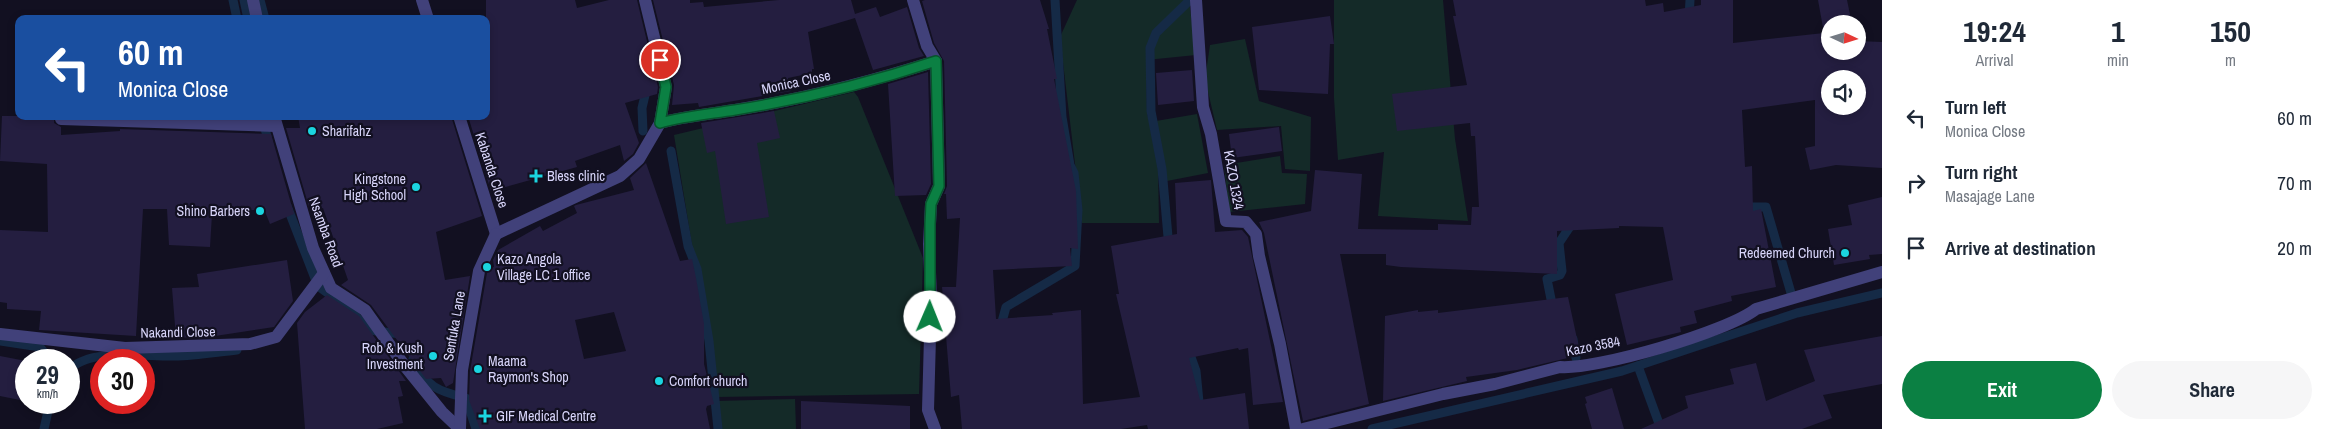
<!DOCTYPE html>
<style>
body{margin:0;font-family:"Archivo Narrow",sans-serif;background:#f6f6f7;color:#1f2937;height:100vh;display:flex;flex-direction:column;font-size:19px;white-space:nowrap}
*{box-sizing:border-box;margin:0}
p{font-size:16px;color:#747a83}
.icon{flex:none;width:28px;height:28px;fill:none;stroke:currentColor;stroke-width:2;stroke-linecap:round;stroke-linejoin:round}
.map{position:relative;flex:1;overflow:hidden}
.sheet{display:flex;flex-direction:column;background:#fff;width:450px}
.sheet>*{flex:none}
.hud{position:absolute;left:15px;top:15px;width:475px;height:105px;border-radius:10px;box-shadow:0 2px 8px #0003;background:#1a4fa0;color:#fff;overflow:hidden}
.needle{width:32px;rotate:94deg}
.tools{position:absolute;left:1821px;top:15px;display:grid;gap:10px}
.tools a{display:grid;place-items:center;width:45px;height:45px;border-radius:50%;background:#fff;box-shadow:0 2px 8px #0003;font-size:25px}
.speed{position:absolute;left:15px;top:349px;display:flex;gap:10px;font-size:25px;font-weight:700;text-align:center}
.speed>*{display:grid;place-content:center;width:65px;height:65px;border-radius:50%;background:#fff;box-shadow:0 2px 8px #0003;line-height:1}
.speed small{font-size:12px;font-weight:400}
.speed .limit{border:8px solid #d22;background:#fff;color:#111}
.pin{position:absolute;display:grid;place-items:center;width:42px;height:42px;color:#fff;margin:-21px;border:2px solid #fff;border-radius:50%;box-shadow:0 1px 5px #0007}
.me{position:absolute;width:55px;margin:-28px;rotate:1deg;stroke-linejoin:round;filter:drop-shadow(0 0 4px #0008)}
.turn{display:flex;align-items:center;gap:18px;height:105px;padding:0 20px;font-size:22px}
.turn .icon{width:65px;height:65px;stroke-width:2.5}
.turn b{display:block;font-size:35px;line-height:42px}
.eta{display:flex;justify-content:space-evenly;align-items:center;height:85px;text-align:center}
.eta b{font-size:30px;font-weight:700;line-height:35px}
.cta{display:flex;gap:10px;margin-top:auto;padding:10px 20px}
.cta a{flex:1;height:58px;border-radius:30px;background:#0b8043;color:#fff;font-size:20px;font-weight:700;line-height:58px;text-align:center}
.cta a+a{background:#f6f6f7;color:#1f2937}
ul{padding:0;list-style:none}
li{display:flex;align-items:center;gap:15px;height:65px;padding:0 20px}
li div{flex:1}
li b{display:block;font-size:19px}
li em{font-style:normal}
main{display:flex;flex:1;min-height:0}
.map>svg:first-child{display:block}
.green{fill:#142a28}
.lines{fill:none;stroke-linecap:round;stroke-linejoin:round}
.stream{stroke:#152a46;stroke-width:9}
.building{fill:#241e40;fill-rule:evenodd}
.street{stroke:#41417a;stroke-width:12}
.route-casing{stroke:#07532c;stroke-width:12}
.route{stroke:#0b8043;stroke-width:9}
.poi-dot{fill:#1bd5e0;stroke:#121021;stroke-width:2}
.labels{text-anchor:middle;stroke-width:4.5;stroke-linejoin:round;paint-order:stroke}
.street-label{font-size:14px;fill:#d8d5fa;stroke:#121021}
.poi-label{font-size:14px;fill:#d8d5fa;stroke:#121021;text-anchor:start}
</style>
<main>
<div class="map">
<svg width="1882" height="429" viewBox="0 0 1882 429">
<rect width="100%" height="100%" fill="#121021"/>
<g class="green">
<path d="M1077,0H1189L1196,55L1146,60L1147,112L1158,166L1159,223H1082L1060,37Z"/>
<path d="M1334,0H1443L1455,139L1468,221L1378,216L1384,152L1338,160L1334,98Z"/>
<path d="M1245,39L1259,101L1311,117L1310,171L1285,169L1281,126L1217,130L1205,79L1210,45Z"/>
<path d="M854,92L858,97L923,258L919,394L717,397L674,135Z"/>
<path d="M1197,114L1208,173L1167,181L1156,121Z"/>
<path d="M1280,156L1282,173L1307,174L1305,204L1229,212L1224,165Z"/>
<path d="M795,399L796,429H719L717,401Z"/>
</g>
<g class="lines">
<g class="stream">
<path d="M233,0L237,19"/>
<path d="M244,0L248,19"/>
<path d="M260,0L265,19"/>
<path d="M1689,17L1690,0"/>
<path d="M262,116L269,145"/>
<path d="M643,131L642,108L647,87"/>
<path d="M671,151L688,246L697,269L709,341L718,429"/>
<path d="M287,206L318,286L350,309L368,330L401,334"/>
<path d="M1741,207H1766L1791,293"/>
<path d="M1169,248L1162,169L1151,111L1150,48L1156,33L1190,0"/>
<path d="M1553,309L1547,279L1560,275L1562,271L1559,243L1573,222"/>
<path d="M1000,329L1006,307L1075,266L1078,210L1074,173L1070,165L1062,117L1055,0"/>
<path d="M1573,339L1576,358"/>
<path d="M0,341L40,347L50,360"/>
<path d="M1187,346L1196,371L1199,402"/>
<path d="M413,359C427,387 437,391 466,398L476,429"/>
<path d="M1638,366L1661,429"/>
<path d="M69,370C91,347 146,357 175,356C196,356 217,352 237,350"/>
<path d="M44,429L50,402"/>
<path d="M1372,429L1622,371L1797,313L1882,293"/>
</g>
</g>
<g class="building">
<path d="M486,0H575L577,8L609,0H637L658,87L657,94L625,103L639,143L633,154L624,161L620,145L575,161L577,167L491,191L468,116H486Z"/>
<path d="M653,0H690V3L703,2L704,7L779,0H851L855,14L876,7L880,17L907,7L919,48L924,56L873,70L855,18L808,32L814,69H812V73L788,78L791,91L699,107L698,103L672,105L674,85Z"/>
<path d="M925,0H1040L1049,29H1047L1057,79H1054L1076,191L1078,249L1070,248L1072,266L993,270L996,319L1053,315L1052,313L1081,310L1083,404L1140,397L1116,294H1119L1111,246L1177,234L1175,183L1211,180L1215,232L1242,230L1248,237L1283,402L1253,405L1248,348L1239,350L1238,348L1189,358L1200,400L1245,393L1249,429H1148L1147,425L1121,429H962L959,395L951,397L942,287H956L960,218L947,219L946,194H944L947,186L944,61L934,43L922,1Z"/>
<path d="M1453,0H1645L1646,6L1663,3L1664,12L1701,5V0H1733V43L1824,33L1818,0H1847L1852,24H1830V51H1858V41L1882,42V168L1836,165L1810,170L1805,148L1815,146V100L1742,110L1745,167L1752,166L1753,211L1761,209L1776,287L1731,296L1732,301L1694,311L1697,323L1680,327L1681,332L1627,345L1615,294L1673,280L1663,227L1619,226V228L1557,231V274L1401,267L1386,265V254H1340L1369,404L1303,421L1264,233L1259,222L1311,211L1315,170L1362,174L1358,229L1438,230V224L1471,225L1472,207H1479L1475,136H1471L1470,123L1397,131L1392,94L1467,85L1453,16H1456ZM1830,79H1858V106H1830Z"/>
<path d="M1330,16L1334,44H1330L1328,94L1259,90L1252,27Z"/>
<path d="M1192,70L1194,101L1158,105L1156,73Z"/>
<path d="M928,72L931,184L926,195L895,196L888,84Z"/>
<path d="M774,111L780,138L757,143L769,217L726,224L715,151L707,153L701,123Z"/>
<path d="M2,116H54V123L61,127V135L120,131V129L271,134L294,214L270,224L264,209L212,214L210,247L169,245L167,209H143L136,336L39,330L41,311L7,309V303L0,302V230L48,232L47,164L0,161Z"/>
<path d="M298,116H451L482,216L436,232L445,280L470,276L453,383L446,387L441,378L426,379L371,305L341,285L348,280L323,208L315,210L313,206L309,207L286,128H300Z"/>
<path d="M1279,127L1282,151L1232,158L1229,134Z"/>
<path d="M646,163L680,261L692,259L696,278L704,324V364L714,404L707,406L706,409L710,429H480L469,400L470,371L487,273L489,268L494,267L493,260L498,250L540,226L543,231L577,213L574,206L576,205L634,190L630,178ZM614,312L626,351L584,359L575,320Z"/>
<path d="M1882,197V254L1869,255L1870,259L1834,265L1828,229L1852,225L1848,205Z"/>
<path d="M287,260L293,301L274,327L215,336L176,338L172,288L199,287L197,274Z"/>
<path d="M327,295L359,316L406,381H399L403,396L398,397L403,423L377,429H305L297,323L305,312Z"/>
<path d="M1568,297L1579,348L1570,350L1572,357L1517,370L1466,377L1467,381L1383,401L1385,316L1418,310V312L1438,310V313Z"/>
<path d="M1882,336V384L1823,395L1832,418L1802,429H1641L1688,408L1685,396L1734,384L1730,369L1756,363L1766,401L1815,381L1804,350Z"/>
<path d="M0,356L26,361L20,400L0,396Z"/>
<path d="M1612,388L1624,429H1592L1585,404L1587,403L1585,397Z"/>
<path d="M801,401L910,406V429H801Z"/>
</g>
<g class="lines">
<g class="street">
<path d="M253,0L257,19"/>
<path d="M422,0L428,19"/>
<path d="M913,0L927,46L936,61L939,186L931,204L929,244L931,300L928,410L935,429"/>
<path d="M1196,0L1203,107L1211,134L1226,221L1246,222L1256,234L1259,256L1280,344L1296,429"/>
<path d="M274,116L313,248L331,288L365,310L404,365L442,412L460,429"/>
<path d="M459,116L496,234"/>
<path d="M61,119L276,126"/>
<path d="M660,123C685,116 710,114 735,110C803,99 870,82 936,61"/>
<path d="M496,234L620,176L639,159L660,123L666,87L645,0"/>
<path d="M0,334L125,348L250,344L276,337L324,273"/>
<path d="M460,428L462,370L479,271L496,234"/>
<path d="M1303,429L1443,394L1495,384L1560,367C1596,370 1727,332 1756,309L1882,272"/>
</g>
</g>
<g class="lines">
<g class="route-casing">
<path id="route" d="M660,60L666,87L660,123C685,116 710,114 735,110C803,99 870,83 936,61L939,186L931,204L930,224V317"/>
</g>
<use href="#route" class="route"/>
</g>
<g class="poi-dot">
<circle cx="312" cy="131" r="5"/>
<path d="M533.5 168.5h5v5h5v5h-5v5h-5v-5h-5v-5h5z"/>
<circle cx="416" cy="187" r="5"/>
<circle cx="260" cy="211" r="5"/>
<circle cx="1845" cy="253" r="5"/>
<circle cx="487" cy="267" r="5"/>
<circle cx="433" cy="356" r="5"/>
<circle cx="478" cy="369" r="5"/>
<circle cx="659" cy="381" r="5"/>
<path d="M482.5 408.5h5v5h5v5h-5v5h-5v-5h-5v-5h5z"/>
</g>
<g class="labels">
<g class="street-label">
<text transform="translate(796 82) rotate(-12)" y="5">Monica Close</text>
<text transform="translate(492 170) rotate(72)" y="5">Kabanda Close</text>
<text transform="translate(1234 180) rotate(80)" y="5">KAZO 1324</text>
<text transform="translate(326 232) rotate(70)" y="5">Nsamba Road</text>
<text transform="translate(454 326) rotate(-80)" y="5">Senfuka Lane</text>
<text transform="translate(178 332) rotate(-1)" y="5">Nakandi Close</text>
<text transform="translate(1593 346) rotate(-11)" y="5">Kazo 3584</text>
</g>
<g class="poi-label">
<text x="322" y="136">Sharifahz</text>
<text x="547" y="181">Bless clinic</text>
<text x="406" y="184" text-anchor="end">Kingstone<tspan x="406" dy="16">High School</tspan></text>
<text x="250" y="216" text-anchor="end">Shino Barbers</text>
<text x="1835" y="258" text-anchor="end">Redeemed Church</text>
<text x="497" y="264">Kazo Angola<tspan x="497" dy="16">Village LC 1 office</tspan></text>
<text x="423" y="353" text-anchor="end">Rob &amp; Kush<tspan x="423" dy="16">Investment</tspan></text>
<text x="488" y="366">Maama<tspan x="488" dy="16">Raymon's Shop</tspan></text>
<text x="669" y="386">Comfort church</text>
<text x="496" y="421">GIF Medical Centre</text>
</g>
</g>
</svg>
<div class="tools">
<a><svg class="needle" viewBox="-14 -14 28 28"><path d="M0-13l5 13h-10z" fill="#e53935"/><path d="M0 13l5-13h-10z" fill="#747a83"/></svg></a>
<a><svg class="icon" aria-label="sound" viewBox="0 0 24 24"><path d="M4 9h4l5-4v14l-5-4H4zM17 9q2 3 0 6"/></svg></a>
</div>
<div class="speed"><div>29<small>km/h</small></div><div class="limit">30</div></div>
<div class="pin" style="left:660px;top:60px;background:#d93025"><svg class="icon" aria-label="arrive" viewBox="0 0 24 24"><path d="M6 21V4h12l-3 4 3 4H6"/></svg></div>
<svg class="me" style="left:930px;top:317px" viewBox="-20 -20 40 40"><circle r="19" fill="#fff"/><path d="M0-13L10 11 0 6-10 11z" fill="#0b8043"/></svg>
<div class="hud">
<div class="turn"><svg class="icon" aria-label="left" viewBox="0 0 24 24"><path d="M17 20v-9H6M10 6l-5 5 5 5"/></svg><div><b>60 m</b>Monica Close</div></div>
</div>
</div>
<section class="sheet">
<div class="eta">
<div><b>19:24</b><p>Arrival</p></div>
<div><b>1</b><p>min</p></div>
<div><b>150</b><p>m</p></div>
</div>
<ul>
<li><svg class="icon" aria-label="left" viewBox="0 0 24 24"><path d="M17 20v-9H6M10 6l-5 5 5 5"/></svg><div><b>Turn left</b><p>Monica Close</p></div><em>60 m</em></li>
<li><svg class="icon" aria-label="right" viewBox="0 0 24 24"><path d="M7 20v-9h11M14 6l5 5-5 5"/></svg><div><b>Turn right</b><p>Masajage Lane</p></div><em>70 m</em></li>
<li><svg class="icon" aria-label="arrive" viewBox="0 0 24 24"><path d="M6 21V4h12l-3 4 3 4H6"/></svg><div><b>Arrive at destination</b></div><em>20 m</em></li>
</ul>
<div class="cta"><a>Exit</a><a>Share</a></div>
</section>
</main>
